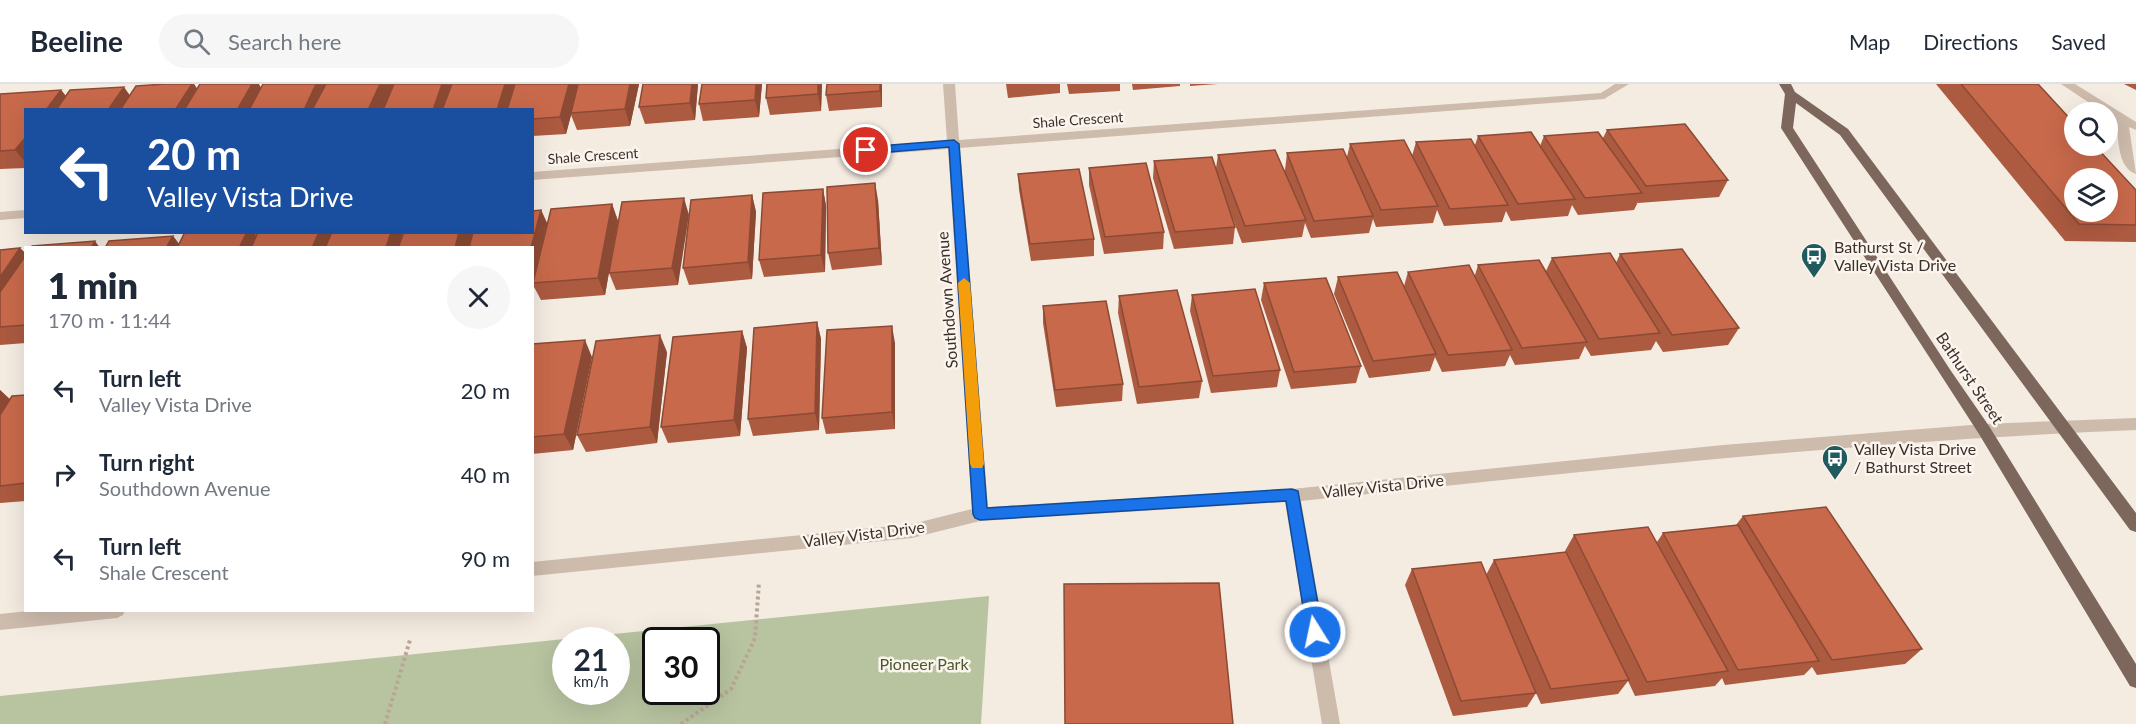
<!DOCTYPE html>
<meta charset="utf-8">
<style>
body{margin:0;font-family:Lato,sans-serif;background:#f6f6f7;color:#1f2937;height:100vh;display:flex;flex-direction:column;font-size:22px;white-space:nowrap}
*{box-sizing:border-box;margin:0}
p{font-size:20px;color:#747a83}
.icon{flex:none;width:33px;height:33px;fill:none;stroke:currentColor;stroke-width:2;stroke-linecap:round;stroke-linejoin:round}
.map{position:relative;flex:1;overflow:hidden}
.sheet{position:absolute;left:24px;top:162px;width:510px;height:366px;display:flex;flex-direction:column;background:#fff;border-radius:0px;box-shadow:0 6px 24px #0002}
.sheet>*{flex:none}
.guide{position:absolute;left:24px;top:24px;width:510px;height:126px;border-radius:0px;box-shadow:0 6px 24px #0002;background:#1a4fa0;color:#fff;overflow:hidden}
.controls{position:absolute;left:2064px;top:18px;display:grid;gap:12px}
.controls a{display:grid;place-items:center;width:54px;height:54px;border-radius:50%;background:#fff;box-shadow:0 6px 24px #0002;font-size:30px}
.speed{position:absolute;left:552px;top:543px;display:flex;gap:12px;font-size:30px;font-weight:700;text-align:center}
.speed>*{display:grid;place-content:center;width:78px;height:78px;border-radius:50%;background:#fff;box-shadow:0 6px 24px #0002;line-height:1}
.speed small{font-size:15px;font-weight:400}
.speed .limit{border:3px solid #111;border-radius:9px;background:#fff;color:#111}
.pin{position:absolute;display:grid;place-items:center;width:51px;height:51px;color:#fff;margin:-26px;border:3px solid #fff;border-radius:50%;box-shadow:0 2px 6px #0007}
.me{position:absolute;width:66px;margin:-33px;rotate:350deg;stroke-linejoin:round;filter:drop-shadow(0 0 4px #0008)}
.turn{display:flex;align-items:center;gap:21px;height:126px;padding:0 24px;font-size:27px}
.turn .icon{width:78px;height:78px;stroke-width:2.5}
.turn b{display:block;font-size:42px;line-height:51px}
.round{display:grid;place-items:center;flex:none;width:63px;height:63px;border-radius:32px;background:#f6f6f7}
.overview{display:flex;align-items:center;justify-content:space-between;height:102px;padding:0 24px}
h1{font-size:36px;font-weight:800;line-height:45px}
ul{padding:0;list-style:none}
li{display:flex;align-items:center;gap:18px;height:84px;padding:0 24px}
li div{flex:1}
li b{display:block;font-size:22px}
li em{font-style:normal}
header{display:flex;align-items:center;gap:36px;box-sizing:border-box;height:84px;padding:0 30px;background:#fff;border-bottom:2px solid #e0e1e3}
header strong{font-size:28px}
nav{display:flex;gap:33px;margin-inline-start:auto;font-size:21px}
.search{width:420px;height:54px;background:#f6f6f7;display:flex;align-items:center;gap:15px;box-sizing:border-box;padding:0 21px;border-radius:33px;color:#747a83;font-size:22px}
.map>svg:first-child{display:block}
.green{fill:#b8c4a0;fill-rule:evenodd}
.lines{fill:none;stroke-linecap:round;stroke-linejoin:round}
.path{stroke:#b9a596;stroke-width:4;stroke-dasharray:3 3;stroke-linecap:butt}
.minor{fill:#cdbbac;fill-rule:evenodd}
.major{fill:#7d675c;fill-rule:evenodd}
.wall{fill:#ac5a40}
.shaded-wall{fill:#8c4a34}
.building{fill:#c8694b;stroke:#8c4a34;stroke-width:1.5;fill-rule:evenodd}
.route{fill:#1a73e8;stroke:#114b97;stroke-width:1.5}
.slow{fill:#f59e0b}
.labels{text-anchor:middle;stroke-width:5;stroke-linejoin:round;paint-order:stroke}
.far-street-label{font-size:14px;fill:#3b302b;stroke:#fbf5ee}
.poi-label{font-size:16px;fill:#3b302b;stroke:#fbf5ee;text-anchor:start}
.street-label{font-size:16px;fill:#3b302b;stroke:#fbf5ee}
.park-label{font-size:16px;fill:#4a5a2e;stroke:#fbf5ee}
</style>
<header>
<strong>Beeline</strong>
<div class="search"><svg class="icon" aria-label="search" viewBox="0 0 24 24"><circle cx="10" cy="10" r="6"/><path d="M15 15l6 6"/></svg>Search here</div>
<nav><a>Map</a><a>Directions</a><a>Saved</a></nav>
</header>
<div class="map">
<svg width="2136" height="640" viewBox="0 0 2136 640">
<rect width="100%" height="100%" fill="#f4ebe1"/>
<path class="green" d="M989,512L981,640H0V612ZM566,556H616V608H566ZM656,556H706V608H656Z"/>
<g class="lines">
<g class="path">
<path d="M385,640L410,556"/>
<path d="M681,640L731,605L755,554L759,498"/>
</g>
<g class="minor">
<path d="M943,0H955L959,56L1601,9L1615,0H1629L1604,15L960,64L988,423L1292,405L1723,361L1984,340L2136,334V346C1857,357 1579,388 1301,417L1340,640H1322L1285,418L980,437L912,454L532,492V478L912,440L972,425L948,65L532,96V88L947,57Z"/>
<path d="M2061,0H2075L2136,38V46L2129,43L2136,90C2117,84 2119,54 2116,38L2108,32V28H2103Z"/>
<path d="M26,126V134L0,136V128Z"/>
<path d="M38,526H125L123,531L117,534L0,546V530Z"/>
</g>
<path class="major" d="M1779,0H1791L1795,8L1848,45L2136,429V448L2130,446L1840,51L1796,19L1793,44L1951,287L1989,342L2136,580V604L2130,602L1979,350L1781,44L1785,10Z"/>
</g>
<g class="wall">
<path d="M165,0H194L197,5L639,0L630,42L577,46L571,31L566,50L532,52V26H26V84L0,85V10L61,6L66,12L130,11Z"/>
<path d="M698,0L695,36L645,40L639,23Z"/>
<path d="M702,0H762L759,33L703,37L699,20Z"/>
<path d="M767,0H822L821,27L770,31L766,14Z"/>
<path d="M827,0H882V23L829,27L826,11Z"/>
<path d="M1006,0H1060V9L1008,14Z"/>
<path d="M1067,0H1120V7L1069,10Z"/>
<path d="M1132,0H1180V2L1133,6Z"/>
<path d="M1190,0H1218L1190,2Z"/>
<path d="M1936,0H2038L2136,106V158L2065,157Z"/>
<path d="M2124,0H2136V6Z"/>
<path d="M1607,46L1728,96L1719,113L1638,119V118L1634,126L1578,131L1572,121L1568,132L1511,137L1506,127L1502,138L1444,142L1437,126L1433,139L1376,143L1373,135L1369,149L1311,154L1305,139L1302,153L1242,159L1226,117L1235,143L1233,160L1174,165L1153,94L1154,77L1216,84L1218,71L1285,86L1287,69L1347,73L1350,60L1412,72L1416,58L1475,61L1478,52L1540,62L1544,52L1603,54Z"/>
<path d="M1089,84L1164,148L1163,165L1104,170L1089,101Z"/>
<path d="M1018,90L1094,155V172L1031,177L1019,106Z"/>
<path d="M823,105L826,122L825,188L764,193L759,176Z"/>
<path d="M752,111L756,128L752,195L689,201L683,184Z"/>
<path d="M684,114L678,201L616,206L609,189Z"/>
<path d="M878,116L882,181L832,186L828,169Z"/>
<path d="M612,120L618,137L605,211L541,216L533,201L532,205V164H105L173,152L179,160L185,148H254L256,152L258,148H329L331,152L401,148L403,152L532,148L541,126L547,140Z"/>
<path d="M20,164L26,170V259L0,261V166Z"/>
<path d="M1620,170L1739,244L1728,261L1663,268L1656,257L1651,266L1591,272L1585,262L1579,275L1515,281L1510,271L1505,282L1442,288L1435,273L1430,287L1369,294L1334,210L1338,193L1404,202L1408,188L1475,191L1478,181L1546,187L1552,174L1616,179Z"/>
<path d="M1264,199L1361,282L1356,299L1291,305L1261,216Z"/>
<path d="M1192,211L1280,286L1277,303L1211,309L1190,227Z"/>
<path d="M1119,212L1202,297L1199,314L1137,320L1118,229Z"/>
<path d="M1043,222L1123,300L1122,317L1056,323L1043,239Z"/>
<path d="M817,238L821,255L819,346L753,352L748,335Z"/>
<path d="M742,247L747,264L740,352L668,359L661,343Z"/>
<path d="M895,259V345L826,350L822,334Z"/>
<path d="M532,260L592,273L573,366L532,370Z"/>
<path d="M667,268L657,359L586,368L577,351Z"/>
<path d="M0,306L10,315L26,311V417L0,419Z"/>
<path d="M1743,432L1922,565L1905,580L1817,591L1812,583L1804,591L1725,601L1722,594L1715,602L1635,612L1628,597L1618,610L1541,620L1536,609L1527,623L1453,632L1405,501L1412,485L1486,491L1494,476L1565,468V467L1574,451L1657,458L1663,449L1736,441Z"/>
</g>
<g class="shaded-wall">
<path d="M192,0H194L204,15L197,26H175Z"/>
<path d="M252,0H259L265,11L257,26H237Z"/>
<path d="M316,0H328L322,26H304Z"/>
<path d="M380,0H394L384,26H368Z"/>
<path d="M442,0H456L447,26H433Z"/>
<path d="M505,0H518L509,26H497Z"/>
<path d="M569,0H579L571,29V31L566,50L560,33Z"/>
<path d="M630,0H639L630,42L625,25Z"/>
<path d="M692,0H698L695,36L690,19Z"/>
<path d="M756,0H762L759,33L755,16Z"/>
<path d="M818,0H822L821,27L818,10Z"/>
<path d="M880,0H882V23L880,7Z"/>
<path d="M124,3L136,20L132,26H108Z"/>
<path d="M61,6L74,23L72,26H46Z"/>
<path d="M26,53L25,67L26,79L15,66Z"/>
<path d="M875,99L878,116L882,181L879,164Z"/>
<path d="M823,105L826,122L825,188L821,171Z"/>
<path d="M752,111L756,128L752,195L748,178Z"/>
<path d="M684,114L689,131L678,201L672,184Z"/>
<path d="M612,120L618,137L605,211L598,194Z"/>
<path d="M541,126L549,143L533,199V201L532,205V164H531Z"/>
<path d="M247,148H254L262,160L260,164H239Z"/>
<path d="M319,148H329L334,156L331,164H312Z"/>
<path d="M391,148H401L405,156L402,164H386Z"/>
<path d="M459,148L473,149L469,164H455Z"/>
<path d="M173,152L182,164H166Z"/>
<path d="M95,157L100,164H91Z"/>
<path d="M20,164L26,170V196L0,234V193Z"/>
<path d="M817,238L821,255L819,346L815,329Z"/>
<path d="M892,242L895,259V345L892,328Z"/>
<path d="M742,247L747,264L740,352L734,336Z"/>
<path d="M660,251L667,268L657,359L650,343Z"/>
<path d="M585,256L592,273L573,366L564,350Z"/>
<path d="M0,306L17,323L0,352Z"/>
</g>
<g class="building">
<path d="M165,0H192L175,26H120L136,2Z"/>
<path d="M200,0H252L237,26H184Z"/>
<path d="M263,0H316L304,26H249Z"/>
<path d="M326,0H380L368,26H312Z"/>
<path d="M394,0H442L433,26H383Z"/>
<path d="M452,0H505L497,26H442Z"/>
<path d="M515,0H569L560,33L532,35V26H507Z"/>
<path d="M578,0H630L625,25L571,29Z"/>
<path d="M643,0H692L690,19L639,23Z"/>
<path d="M702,0H756L755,16L699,20Z"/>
<path d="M767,0H818V10L766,14Z"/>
<path d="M827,0H880V7L826,11Z"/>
<path d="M1961,0H2038L2074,39V62H2095L2136,106V141L2079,140ZM2074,94H2108V128H2074Z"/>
<path d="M124,3L108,26H56L70,6Z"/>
<path d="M61,6L46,26H26V53L15,66L0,67V10Z"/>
<path d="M1685,40L1728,96L1646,102L1607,46Z"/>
<path d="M1531,48L1575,115L1518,120L1478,52Z"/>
<path d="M1598,48L1642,109L1585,114L1544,52Z"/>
<path d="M1471,55L1508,121L1450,125L1416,58Z"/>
<path d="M1404,56L1438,122L1381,126L1350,60Z"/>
<path d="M1343,65L1373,132L1314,137L1287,69Z"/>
<path d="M1275,66L1306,136L1245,142L1218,71Z"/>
<path d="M1212,73L1235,143L1175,148L1154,77Z"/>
<path d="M1146,79L1164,148L1105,153L1089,84Z"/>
<path d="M1079,85L1094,155L1030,160L1018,90Z"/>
<path d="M875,99L879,164L828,169L827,103Z"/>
<path d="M823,105L821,171L759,176L763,109Z"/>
<path d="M752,111L748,178L683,184L691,116Z"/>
<path d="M684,114L672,184L609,189L622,118Z"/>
<path d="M612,120L598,194L533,199L551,125Z"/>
<path d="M541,126L531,164H469L473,148H532V127Z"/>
<path d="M185,148H247L239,164H177Z"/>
<path d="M258,148H319L312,164H251Z"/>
<path d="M332,148H391L386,164H325Z"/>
<path d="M404,148H459L455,164H398Z"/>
<path d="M173,152L166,164H105L109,157Z"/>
<path d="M95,157L91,164H31L32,162Z"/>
<path d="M20,164L0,193V166Z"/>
<path d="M1682,165L1739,244L1672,251L1620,170Z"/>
<path d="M1610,169L1660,249L1599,255L1552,174Z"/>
<path d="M26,171V241L0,243V208Z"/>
<path d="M1539,176L1587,258L1522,264L1478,181Z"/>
<path d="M1469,181L1512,266L1448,271L1408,188Z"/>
<path d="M1397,188L1436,270L1373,277L1338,193Z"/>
<path d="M1326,194L1361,282L1294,288L1264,199Z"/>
<path d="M1255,205L1280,286L1213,292L1192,211Z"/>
<path d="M1177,206L1202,297L1139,303L1119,212Z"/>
<path d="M1106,217L1123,300L1055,306L1043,222Z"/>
<path d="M817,238L815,329L748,335L754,244Z"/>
<path d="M892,242V328L822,334L827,246Z"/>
<path d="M742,247L734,336L661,343L673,253Z"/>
<path d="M660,251L650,343L577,351L596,257Z"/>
<path d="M585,256L564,350L532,353V260Z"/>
<path d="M26,311V399L0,402V331L12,312Z"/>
<path d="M1826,423L1922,565L1832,576L1743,432Z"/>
<path d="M1738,441L1819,577L1738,586L1663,449Z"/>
<path d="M1648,443L1728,587L1647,598L1574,451Z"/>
<path d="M1566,468L1629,596L1551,605L1494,476Z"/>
<path d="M1481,478L1536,609L1461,617L1412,485Z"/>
<path d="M1219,499L1233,640H1065L1064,500Z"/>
</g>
<path class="route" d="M954,56L959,60L987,424L1292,405L1298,407L1323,548L1321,553L1315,555L1310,553L1307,548L1286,417L980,436L975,434L973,430L949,63L866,70L861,66L866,63Z"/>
<path class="slow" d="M964,194L970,199L984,380L982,384H972L970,380L958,199Z"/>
<defs>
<g id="bus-pin" transform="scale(1.35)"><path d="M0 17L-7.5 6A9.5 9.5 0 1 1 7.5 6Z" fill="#1f5a5e" stroke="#fbf5ee"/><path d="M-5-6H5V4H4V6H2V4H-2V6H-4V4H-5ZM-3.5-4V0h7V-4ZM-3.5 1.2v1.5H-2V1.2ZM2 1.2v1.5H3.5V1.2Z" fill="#fff"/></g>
</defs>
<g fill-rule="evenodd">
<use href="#bus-pin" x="1814" y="172"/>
<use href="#bus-pin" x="1835" y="374"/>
</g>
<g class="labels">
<g class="far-street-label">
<text transform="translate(1078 36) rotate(-4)" y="5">Shale Crescent</text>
<text transform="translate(593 72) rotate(-4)" y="5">Shale Crescent</text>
</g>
<g class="poi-label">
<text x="1834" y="169">Bathurst St /<tspan x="1834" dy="18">Valley Vista Drive</tspan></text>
<text x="1854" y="371">Valley Vista Drive<tspan x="1854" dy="18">/ Bathurst Street</tspan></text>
</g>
<g class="street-label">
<text transform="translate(947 216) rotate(-94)" y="6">Southdown Avenue</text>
<text transform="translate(1970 294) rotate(56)" y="6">Bathurst Street</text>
<text transform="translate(1383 402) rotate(-6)" y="6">Valley Vista Drive</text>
<text transform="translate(864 450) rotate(-7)" y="6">Valley Vista Drive</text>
</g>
<g class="park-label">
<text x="924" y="586">Pioneer Park</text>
</g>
</g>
</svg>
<div class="controls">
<a><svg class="icon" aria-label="search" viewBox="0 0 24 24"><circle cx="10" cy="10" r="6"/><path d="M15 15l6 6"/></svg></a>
<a><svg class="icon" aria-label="layers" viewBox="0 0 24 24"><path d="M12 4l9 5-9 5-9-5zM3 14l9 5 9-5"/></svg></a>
</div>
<div class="speed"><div>21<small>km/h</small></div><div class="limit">30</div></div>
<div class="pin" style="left:866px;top:66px;background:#d93025"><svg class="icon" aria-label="arrive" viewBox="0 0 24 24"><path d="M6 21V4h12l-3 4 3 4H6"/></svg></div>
<svg class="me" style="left:1315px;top:548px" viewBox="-20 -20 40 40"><circle r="17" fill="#1a73e8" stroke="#fff" stroke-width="3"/><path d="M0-11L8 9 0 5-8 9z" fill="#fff"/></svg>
<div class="guide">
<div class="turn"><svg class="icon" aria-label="left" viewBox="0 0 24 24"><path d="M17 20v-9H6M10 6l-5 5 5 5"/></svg><div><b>20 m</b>Valley Vista Drive</div></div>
</div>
<section class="sheet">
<div class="overview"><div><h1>1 min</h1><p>170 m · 11:44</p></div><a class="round"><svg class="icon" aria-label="close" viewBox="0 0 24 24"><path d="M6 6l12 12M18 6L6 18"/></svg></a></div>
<ul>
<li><svg class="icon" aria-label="left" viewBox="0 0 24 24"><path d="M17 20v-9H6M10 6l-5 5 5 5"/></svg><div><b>Turn left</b><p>Valley Vista Drive</p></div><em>20 m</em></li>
<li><svg class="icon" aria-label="right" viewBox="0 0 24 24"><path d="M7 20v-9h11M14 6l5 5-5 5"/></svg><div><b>Turn right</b><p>Southdown Avenue</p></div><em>40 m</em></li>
<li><svg class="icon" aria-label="left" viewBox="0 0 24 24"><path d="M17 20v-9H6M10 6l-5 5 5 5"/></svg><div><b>Turn left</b><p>Shale Crescent</p></div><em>90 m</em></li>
</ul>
</section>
</div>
